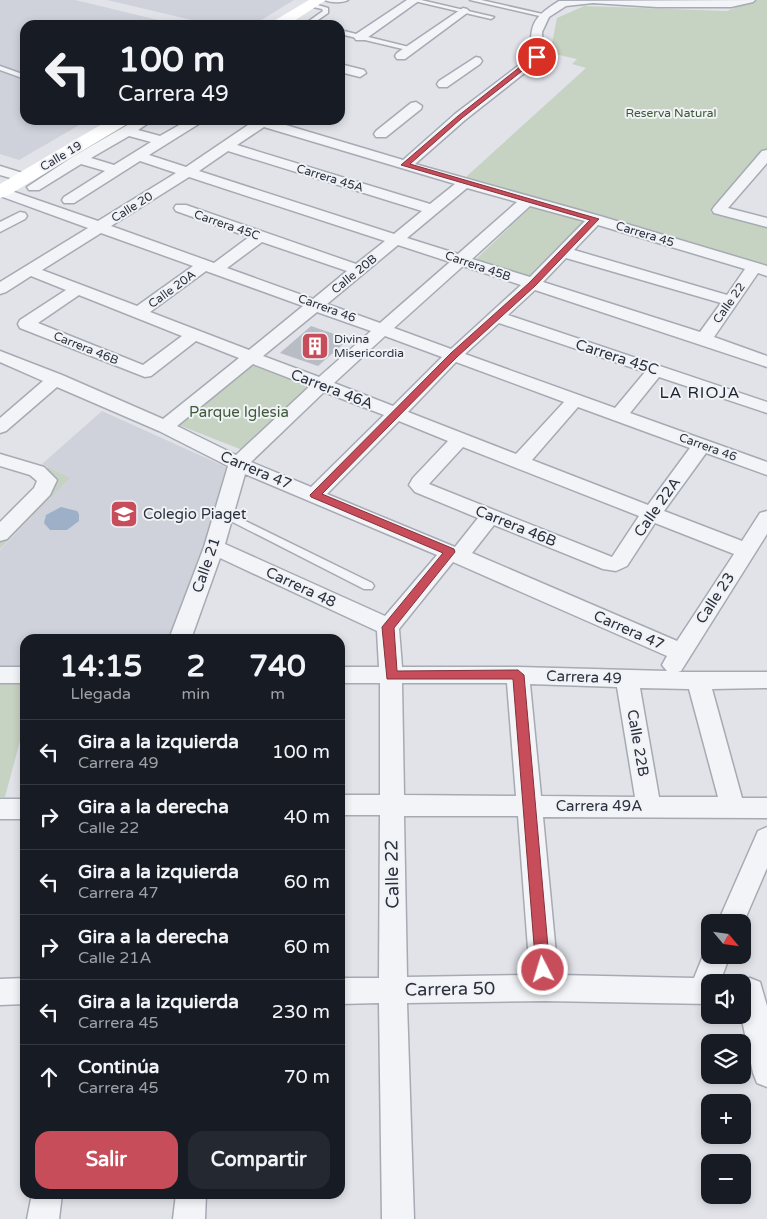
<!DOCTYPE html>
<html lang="es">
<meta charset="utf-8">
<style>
body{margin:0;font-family:"Varela Round",sans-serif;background:#242831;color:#f1f3f6;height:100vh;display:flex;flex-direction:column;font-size:19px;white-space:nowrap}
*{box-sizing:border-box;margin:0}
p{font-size:16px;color:#9ea1a6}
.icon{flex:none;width:28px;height:28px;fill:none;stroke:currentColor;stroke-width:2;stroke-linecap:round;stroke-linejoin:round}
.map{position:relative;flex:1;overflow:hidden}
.panel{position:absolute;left:20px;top:634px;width:325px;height:565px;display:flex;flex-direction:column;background:#171b24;border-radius:15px;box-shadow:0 2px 8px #0003}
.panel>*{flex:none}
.banner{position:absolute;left:20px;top:20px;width:325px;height:105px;border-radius:15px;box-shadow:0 2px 8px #0003;background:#171b24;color:#f1f3f6;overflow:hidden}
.needle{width:32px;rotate:119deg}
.fabs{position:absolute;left:701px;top:914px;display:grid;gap:10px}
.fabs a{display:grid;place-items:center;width:50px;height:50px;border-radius:10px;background:#171b24;box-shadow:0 2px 8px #0003;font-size:25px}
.pin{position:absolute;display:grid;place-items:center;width:42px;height:42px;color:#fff;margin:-21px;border:2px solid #fff;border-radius:50%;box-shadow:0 1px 5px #0007}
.me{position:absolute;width:55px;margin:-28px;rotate:355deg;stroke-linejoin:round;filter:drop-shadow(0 0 4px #0008)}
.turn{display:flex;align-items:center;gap:18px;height:105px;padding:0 15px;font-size:22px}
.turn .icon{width:65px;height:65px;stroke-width:2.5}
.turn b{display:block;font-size:35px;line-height:42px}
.eta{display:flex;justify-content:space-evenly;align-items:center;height:85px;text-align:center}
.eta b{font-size:30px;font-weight:700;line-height:35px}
.action{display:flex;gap:10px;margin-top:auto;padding:10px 15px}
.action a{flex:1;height:58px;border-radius:15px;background:#c74d5b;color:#fff;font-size:20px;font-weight:700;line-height:58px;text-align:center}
.action a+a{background:#242831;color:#f1f3f6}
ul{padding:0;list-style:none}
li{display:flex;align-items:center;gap:15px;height:65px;padding:0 15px;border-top:1px solid #363941}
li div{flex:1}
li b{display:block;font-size:19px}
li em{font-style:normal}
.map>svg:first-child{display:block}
.built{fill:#cfd2da}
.green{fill:#c6d2c2}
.water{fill:#9eb0c7}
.building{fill:#b8bdc5}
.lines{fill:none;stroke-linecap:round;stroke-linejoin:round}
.service-casing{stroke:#a6aab3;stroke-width:3}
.minor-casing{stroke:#a6aab3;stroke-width:3}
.service{fill:#f3f4f7;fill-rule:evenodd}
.minor{fill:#f3f4f7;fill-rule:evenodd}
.secondary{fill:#fff;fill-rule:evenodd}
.route{fill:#c74d5b;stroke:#81323b}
.labels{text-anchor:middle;stroke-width:4;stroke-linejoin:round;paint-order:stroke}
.far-park-label{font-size:12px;fill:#3d5a38;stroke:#f0f2f6}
.far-street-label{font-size:12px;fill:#2a313f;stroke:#f0f2f6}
.far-poi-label{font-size:12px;fill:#2a313f;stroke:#f0f2f6;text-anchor:start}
.street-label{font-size:15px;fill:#2a313f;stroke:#f0f2f6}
.park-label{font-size:15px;fill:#3d5a38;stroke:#f0f2f6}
.poi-label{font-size:15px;fill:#2a313f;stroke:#f0f2f6;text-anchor:start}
.neighbourhood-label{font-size:16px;letter-spacing:1px;fill:#1c2230;stroke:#f0f2f6}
.near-street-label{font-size:18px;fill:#2a313f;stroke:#f0f2f6}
</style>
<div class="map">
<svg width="767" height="1219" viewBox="0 0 767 1219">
<rect width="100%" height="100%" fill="#e1e3e9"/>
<g class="built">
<path d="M0,0H75L179,25H25V120H88L19,160L0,154Z"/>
<path d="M107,0H294L253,25H213Z"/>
<path d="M102,411L226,467L178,639H25V675H0V550L69,478L42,464Z"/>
</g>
<g class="green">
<path d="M753,0H767V150L710,212L767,228V267L466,177L586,68L572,64L577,59L550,53L557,18L584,6L727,11Z"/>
<path d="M532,206L588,222L533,280L473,262Z"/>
<path d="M248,361L312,385L245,451L176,424Z"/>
<path d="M48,467L70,478L0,549V539L54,484L40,471Z"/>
<path d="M0,684H25V722L5,797H0Z"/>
</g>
<path class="water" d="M61,507L77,511L79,514V521L67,530H50L44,523L46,515Z"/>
<path class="building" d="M311,326L349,339L318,366L280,353Z"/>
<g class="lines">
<g class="service-casing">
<g id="service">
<path d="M325,0H348C343,3 330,3 325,0Z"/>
<path d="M410,0H421L494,17L491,19Z"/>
<path d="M470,0H481L547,15L544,17Z"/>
<path d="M311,3L328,8V13L315,22L317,25H311L309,21L323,11L322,9L309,6L308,5Z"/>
<path d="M340,30L413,48L414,49L411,51L340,34Z"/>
<path d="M0,66L25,75V79L0,70Z"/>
<path d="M223,510L372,583L374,586L372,589H364L219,515L218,513L219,511Z"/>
</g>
</g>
<g class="minor-casing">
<g id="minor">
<path d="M407,0H420L364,40H356L354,37L356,34Z"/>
<path d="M755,0L753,2L731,7H657L593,3L566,6L549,17L542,32L543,57L541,60L465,120L415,164L600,216L767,266V276L758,273L714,337L767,356V367L535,290L508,315L767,402V413L659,377L630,413L767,462V475L706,453L664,511L742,541L760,513L767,511V534L681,671L678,672H767V688L712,689L742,798H767V818L543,817L558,975L694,978L707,946L710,945V955H730L720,982H710V1004L545,1001L407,1003L414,1219H382L379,1003L340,1004V978H379L380,815H340V795H380V683H340V667H379L377,631L220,558L191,639H169L204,547L228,466L159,431L57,387L6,431L0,433V418L43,381L0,362V351L62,375L163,419L239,358L196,341L151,376L145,377L20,328L18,324L20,320L66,290L31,276L6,292L0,294V282L88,228L0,196V187L98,221L176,173L140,161L74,203H64L62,200L64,197L105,171L81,164L39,190H29L27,187L74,156L136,120H153L138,130L160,136L188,120H205L149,155L186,167L251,123L248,120H269L403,160L455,114L531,56C530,24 532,18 559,1ZM264,127L455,184L430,204L237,145ZM129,136L151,142L114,165L91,158ZM228,151L422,211L394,234L199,171ZM189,177L385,241L356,264L186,205H176L174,208L176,211L249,237L214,263L111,226ZM467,188L517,202L458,254L407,238ZM530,206L585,221L530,277L472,259ZM598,225L745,269L727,295L574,250ZM101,233L193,266L137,306L42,270ZM262,242L347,271L313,299L227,268ZM398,245L450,262L380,323L327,304ZM566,258L721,303L700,332L543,282ZM463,266L521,285L451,349L394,328ZM206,271L303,306L249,350L150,312ZM79,295L182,336L143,365L38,323ZM317,312L371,331L319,377L263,356ZM499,323L645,372L615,408L465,354ZM385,336L442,357L393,406L334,383ZM456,362L564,402L516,454L408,412ZM253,364L310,386L236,455L177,426ZM324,392L384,415L311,487L251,462ZM578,407L690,448L648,505L532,460ZM399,421L448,441L413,478L409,485L415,492L478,518L455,547L327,494ZM463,447L639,516L612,557L429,484ZM245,474L437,555L385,616L225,544ZM655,523L734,554L677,641L472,553L494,525L603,569L616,571L627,566ZM453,562L667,656L662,665L667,671L518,667H402L399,629ZM402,683H507L516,796L404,795ZM530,684L617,687L635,797L541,796ZM640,688L689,689L718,797H659ZM404,816H518L530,975L407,977Z"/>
<path d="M463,8L467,9L469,11L467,13L405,59H397L395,56L397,53Z"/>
<path d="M476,57L480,58L482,61L480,64L447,87H439L437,84L439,81Z"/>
<path d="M340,64L364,70L366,73L360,77L340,72Z"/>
<path d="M416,102L422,106L421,109L386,137H376L374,134L376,131L411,103Z"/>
<path d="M767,150V163L728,208L767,218V227L714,213L712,210L714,207L762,151Z"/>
<path d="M0,166L29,175L31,178L29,181L24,182L0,175Z"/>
<path d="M20,212L25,213L27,216L25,219L0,232V222Z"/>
<path d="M0,454L44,467L57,480L50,495L7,539L0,541V522L34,488L37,481L30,475L0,466Z"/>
<rect x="0" y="667" width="25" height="16"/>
<rect x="0" y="799" width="25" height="20"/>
<path d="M767,827V868L742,926V922H718L758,831Z"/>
<path d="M25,978V1004L0,1005V979Z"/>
<path d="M750,978L760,982L767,1006V1087L757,1083L753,1073L741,1015L742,982H740Z"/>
<path d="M32,1194H62L59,1219H27Z"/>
<path d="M176,1194H206L205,1219H173Z"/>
</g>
</g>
<use href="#service" class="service"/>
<use href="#minor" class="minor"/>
<g class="secondary">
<path d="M309,0H326L288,25H269L272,22Z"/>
<path d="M109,120H130L127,124L7,196L0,198V184Z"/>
</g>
</g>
<path class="route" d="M535,55L540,57L462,118L410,164L599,219L535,286L457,357L322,494L454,549L455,552L394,628L397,671L518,670L524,675L550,970L548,974L543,976L538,974L536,970L513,679H387L382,627L443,553L311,497L310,495L451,353L529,283L590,220L401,165L458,116Z"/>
<defs>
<g id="building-square" transform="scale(1.4375)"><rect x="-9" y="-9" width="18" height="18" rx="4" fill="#c74d5b" stroke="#f0f2f6"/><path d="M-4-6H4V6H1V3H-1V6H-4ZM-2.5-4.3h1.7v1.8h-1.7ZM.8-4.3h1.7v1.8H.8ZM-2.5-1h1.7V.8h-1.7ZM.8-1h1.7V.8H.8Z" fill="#fff"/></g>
<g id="school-square" transform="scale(1.4375)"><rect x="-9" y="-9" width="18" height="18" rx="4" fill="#c74d5b" stroke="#f0f2f6"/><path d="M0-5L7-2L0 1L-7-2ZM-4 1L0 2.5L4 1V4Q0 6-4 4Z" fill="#fff"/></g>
</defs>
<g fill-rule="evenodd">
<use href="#building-square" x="315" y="346"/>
<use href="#school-square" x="124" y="514"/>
</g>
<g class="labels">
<g class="far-park-label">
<text x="671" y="117">Reserva Natural</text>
</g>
<g class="far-street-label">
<text transform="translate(61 156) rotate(-31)" y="4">Calle 19</text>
<text transform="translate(330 178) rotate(17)" y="4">Carrera 45A</text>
<text transform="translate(132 207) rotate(-32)" y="4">Calle 20</text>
<text transform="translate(227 225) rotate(19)" y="4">Carrera 45C</text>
<text transform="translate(645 234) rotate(17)" y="4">Carrera 45</text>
<text transform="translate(478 266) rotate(19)" y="4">Carrera 45B</text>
<text transform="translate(354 274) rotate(-39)" y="4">Calle 20B</text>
<text transform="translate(172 289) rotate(-36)" y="4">Calle 20A</text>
<text transform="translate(729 303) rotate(-55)" y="4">Calle 22</text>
<text transform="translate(327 308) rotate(20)" y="4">Carrera 46</text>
<text transform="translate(86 348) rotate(22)" y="4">Carrera 46B</text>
<text transform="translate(708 447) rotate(20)" y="4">Carrera 46</text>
</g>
<g class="far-poi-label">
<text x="334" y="343">Divina<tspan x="334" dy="14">Misericordia</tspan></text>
</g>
<g class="street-label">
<text transform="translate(617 357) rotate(18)" y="5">Carrera 45C</text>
<text transform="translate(332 389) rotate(21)" y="5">Carrera 46A</text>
<text transform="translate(256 470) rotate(23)" y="5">Carrera 47</text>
<text transform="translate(657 507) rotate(-55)" y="5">Calle 22A</text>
<text transform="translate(516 526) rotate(22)" y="5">Carrera 46B</text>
<text transform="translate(206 565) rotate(-71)" y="5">Calle 21</text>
<text transform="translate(301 587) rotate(25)" y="5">Carrera 48</text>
<text transform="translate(715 598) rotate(-57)" y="5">Calle 23</text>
<text transform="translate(629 630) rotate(24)" y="5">Carrera 47</text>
<text transform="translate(584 677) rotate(2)" y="5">Carrera 49</text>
<text transform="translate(638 743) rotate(80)" y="5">Calle 22B</text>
<text x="599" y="811">Carrera 49A</text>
</g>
<g class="park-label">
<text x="239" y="417">Parque Iglesia</text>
</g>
<g class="poi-label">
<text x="143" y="519">Colegio Piaget</text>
</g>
<g class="neighbourhood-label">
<text x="700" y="398">LA RIOJA</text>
</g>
<g class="near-street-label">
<text transform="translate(392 874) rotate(-91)" y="6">Calle 22</text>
<text transform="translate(450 989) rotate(-1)" y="6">Carrera 50</text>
</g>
</g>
</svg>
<div class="fabs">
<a><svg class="needle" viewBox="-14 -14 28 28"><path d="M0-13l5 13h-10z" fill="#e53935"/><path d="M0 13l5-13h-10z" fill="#9ea1a6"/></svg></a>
<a><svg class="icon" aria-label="sound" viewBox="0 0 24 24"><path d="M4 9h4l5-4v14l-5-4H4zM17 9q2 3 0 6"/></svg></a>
<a><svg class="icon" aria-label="layers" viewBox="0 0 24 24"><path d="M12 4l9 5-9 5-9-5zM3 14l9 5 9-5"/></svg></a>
<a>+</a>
<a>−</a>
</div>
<div class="pin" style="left:537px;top:57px;background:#d93025"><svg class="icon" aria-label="arrive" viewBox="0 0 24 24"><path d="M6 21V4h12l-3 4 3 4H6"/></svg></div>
<svg class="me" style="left:543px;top:970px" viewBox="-20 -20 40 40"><circle r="17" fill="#c74d5b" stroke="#fff" stroke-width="3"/><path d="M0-11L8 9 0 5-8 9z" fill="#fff"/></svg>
<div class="banner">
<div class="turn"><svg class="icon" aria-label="left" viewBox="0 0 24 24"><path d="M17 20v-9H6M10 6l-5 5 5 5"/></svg><div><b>100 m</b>Carrera 49</div></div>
</div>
<section class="panel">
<div class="eta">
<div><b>14:15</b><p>Llegada</p></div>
<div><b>2</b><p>min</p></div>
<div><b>740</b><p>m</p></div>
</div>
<ul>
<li><svg class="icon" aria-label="left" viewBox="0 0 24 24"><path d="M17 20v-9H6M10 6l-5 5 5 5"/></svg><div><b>Gira a la izquierda</b><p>Carrera 49</p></div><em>100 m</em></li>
<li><svg class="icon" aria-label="right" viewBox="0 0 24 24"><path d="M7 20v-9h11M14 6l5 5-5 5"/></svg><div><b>Gira a la derecha</b><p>Calle 22</p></div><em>40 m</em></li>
<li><svg class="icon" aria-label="left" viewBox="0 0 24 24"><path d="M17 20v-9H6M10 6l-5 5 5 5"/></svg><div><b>Gira a la izquierda</b><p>Carrera 47</p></div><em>60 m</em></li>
<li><svg class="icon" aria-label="right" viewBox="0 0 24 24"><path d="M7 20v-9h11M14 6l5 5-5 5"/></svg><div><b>Gira a la derecha</b><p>Calle 21A</p></div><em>60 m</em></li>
<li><svg class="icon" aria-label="left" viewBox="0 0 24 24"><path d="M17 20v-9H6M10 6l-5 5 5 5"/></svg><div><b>Gira a la izquierda</b><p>Carrera 45</p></div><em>230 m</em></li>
<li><svg class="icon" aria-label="ahead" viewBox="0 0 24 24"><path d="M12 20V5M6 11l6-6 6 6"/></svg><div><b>Continúa</b><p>Carrera 45</p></div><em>70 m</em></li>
</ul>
<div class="action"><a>Salir</a><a>Compartir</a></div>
</section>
</div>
